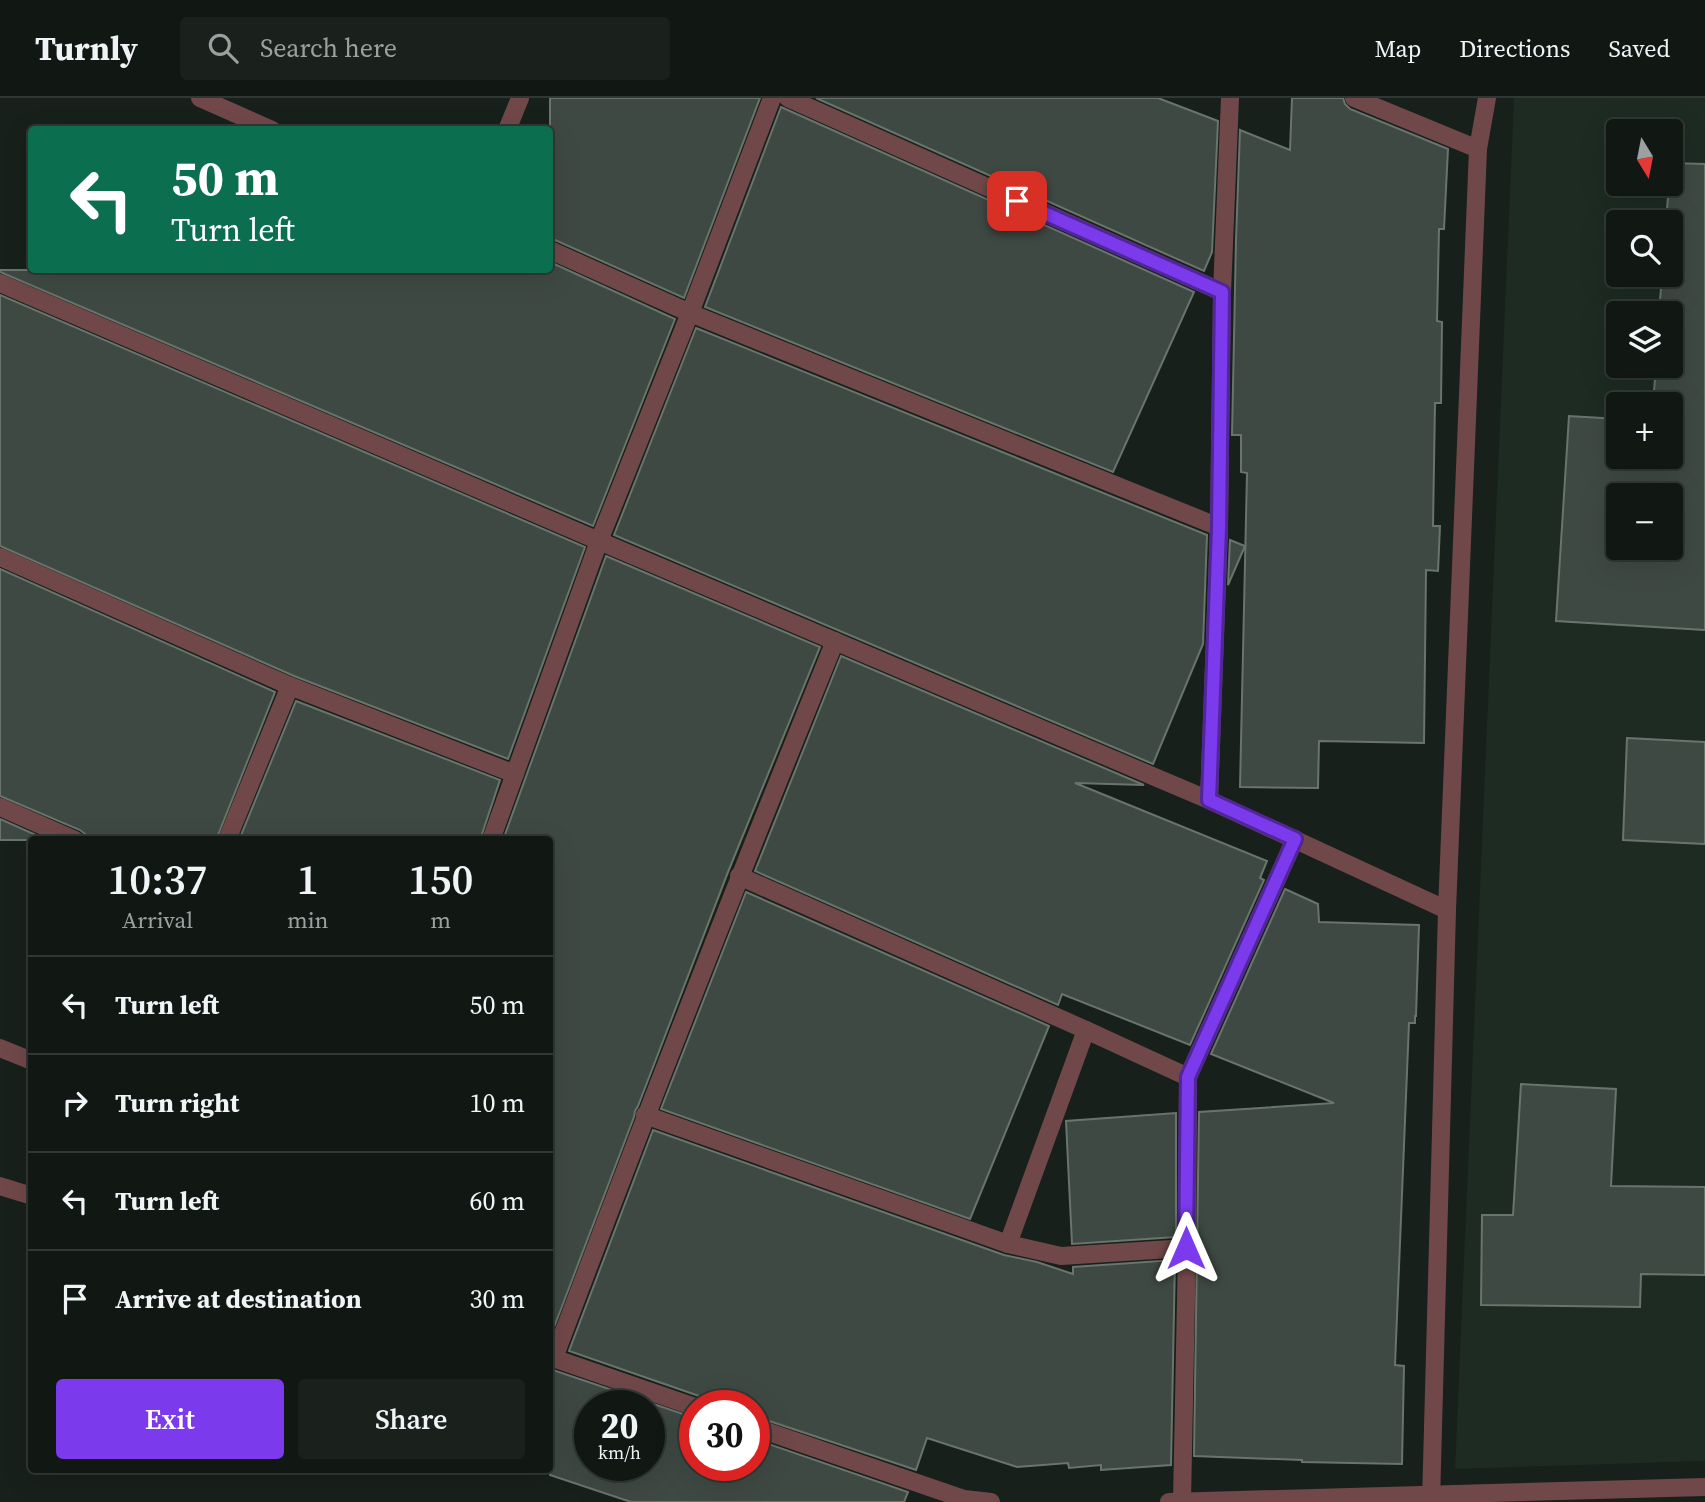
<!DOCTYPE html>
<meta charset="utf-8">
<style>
body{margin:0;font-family:"Source Serif 4",serif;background:#1a211d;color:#f1f3f6;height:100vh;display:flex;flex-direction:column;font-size:26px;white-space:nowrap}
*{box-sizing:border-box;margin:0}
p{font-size:23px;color:#9ca0a0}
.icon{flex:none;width:38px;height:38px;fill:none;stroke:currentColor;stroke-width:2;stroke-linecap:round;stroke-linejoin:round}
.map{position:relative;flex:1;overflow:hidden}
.side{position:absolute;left:28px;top:738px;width:525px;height:637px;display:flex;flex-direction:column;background:#111814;border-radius:7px;box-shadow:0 7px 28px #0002,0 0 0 2px #303734}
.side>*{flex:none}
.top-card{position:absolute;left:28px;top:28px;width:525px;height:147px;border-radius:7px;box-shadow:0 7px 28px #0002,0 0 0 2px #303734;background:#0b6e4f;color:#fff;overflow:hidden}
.needle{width:46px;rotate:170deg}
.fabs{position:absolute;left:1606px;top:21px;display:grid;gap:14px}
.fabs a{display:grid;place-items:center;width:77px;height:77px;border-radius:7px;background:#111814;box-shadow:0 7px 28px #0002,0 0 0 2px #303734;font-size:35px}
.speed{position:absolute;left:574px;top:1292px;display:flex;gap:14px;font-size:35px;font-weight:700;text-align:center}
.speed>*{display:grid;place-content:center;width:91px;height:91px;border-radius:50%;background:#111814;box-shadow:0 7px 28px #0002,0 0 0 2px #303734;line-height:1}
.speed small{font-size:18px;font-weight:400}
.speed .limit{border:10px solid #d22;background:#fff;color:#111}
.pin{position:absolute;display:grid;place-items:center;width:60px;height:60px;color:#fff;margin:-30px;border-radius:14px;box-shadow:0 4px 10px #0006}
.me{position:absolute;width:77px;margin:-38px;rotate:0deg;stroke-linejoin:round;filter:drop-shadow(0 0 5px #0008)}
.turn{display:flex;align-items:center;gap:24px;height:147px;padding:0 28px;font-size:32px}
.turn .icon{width:91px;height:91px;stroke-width:2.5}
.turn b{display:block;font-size:49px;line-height:60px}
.eta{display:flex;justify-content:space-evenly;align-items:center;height:119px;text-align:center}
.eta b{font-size:42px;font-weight:600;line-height:49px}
.cta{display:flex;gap:14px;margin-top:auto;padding:14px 28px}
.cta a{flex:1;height:80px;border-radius:7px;background:#7c3aed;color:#fff;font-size:28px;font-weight:600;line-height:80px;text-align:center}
.cta a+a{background:#1a211d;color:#f1f3f6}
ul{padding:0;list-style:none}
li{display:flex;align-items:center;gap:21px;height:98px;padding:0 28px;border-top:2px solid #303734}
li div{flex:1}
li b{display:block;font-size:26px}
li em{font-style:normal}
header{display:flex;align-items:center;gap:42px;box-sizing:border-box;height:98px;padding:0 35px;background:#111814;border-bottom:2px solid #303734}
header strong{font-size:33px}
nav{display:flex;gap:38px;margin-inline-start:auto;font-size:24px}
.search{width:490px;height:63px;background:#1a211d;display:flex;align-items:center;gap:18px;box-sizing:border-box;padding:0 24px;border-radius:7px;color:#9ca0a0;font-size:26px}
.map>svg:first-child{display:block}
.built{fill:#1d2b23;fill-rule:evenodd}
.building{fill:#3f4943;stroke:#69746d;stroke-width:2;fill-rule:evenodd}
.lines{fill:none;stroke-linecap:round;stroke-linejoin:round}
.minor{stroke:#714849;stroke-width:18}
.route-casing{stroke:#51269a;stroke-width:18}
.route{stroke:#7c3aed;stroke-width:12}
</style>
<header>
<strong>Turnly</strong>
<div class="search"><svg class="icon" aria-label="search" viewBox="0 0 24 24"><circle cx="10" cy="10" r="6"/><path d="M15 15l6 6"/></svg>Search here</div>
<nav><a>Map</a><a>Directions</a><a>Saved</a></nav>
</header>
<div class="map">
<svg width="1705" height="1404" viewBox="0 0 1705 1404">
<rect width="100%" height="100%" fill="#17201a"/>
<path class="built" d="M1514,0H1705V1363L1455,1371ZM1619,33H1671V86H1619ZM1619,124H1671V177H1619ZM1619,215H1671V268H1619ZM1619,306H1671V359H1619ZM1619,397H1671V450H1619Z"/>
<g class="building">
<path d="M550,0H760L684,200L555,142L550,141Z"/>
<path d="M816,0H1158L1218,23L1212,154L1204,173Z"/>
<path d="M1292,0H1343L1345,6L1350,11L1448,51L1444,131H1439L1437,223L1442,224L1441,305H1435L1433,428H1440L1438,473L1426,472L1424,645L1319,643L1318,690L1240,689L1247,375L1241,374V337H1232L1236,142L1240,32L1290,52Z"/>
<path d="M781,9L1194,194L1113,374L705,209Z"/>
<path d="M1671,65L1705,66V532L1556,523L1569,318L1619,321V359H1671V306H1653L1656,268H1671V215H1659L1662,177H1671V124H1666L1669,86H1671ZM1619,397H1671V450H1619Z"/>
<path d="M550,164L675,221L593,428L0,174V172H550Z"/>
<path d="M0,197L585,449L508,661L294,578L0,448Z"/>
<path d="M696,230L1207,437L1203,546L1153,666L614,437Z"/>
<path d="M1230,442L1245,448L1228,487Z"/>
<path d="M606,458L820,549L728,774L638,1008L635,1013L634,1019L550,1240V742H503Z"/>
<path d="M0,471L275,594L216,742H86L85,736L80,732L0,698Z"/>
<path d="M841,558L1144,687L1075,685L1267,763L1260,780L1264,782L1190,947L1062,896L1058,907L755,773Z"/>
<path d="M296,603L500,682L480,742H239Z"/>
<path d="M1627,640L1705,644V746L1623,742Z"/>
<path d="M0,721L47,742H0Z"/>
<path d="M1285,791L1318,806L1319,824L1419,827L1416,918H1415V925H1409L1395,1267L1404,1268L1402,1366L1302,1364V1362L1194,1358L1199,1014L1334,1005L1211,956Z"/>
<path d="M746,794L1049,928L970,1121L661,1011Z"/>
<path d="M1521,986L1616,991L1611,1088L1705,1089V1177L1641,1176L1640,1209L1481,1207L1482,1117H1513Z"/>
<path d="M1176,1015V1139L1072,1146L1066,1023Z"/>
<path d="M653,1032L1004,1157L1037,1164L1073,1176V1169L1175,1162L1171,1367L1101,1372V1367L1069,1370L1068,1365L1017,1369L927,1340L916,1372L754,1318V1307H706L704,1302L699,1298L569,1253Z"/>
<path d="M550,1271L695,1320V1367H754V1341L908,1394L904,1404H631L550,1377ZM590,1307H649V1367H590Z"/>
</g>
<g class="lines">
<g class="minor">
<path d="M200,0L272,32"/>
<path d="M788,0L1222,194"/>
<path d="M1354,0L1478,51"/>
<path d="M507,32L520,0"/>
<path d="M550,152L690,215L1219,429"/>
<path d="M0,185L599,443L1209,702L1447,812"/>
<path d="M0,459L290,588L515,676"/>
<path d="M1209,702L1219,429L1222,194L1230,0"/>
<path d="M0,709L75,742"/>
<path d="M227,742L290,588"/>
<path d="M491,742L599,443L690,215L772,0"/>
<path d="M739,778L1086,932L1188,979"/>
<path d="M0,950L32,963"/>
<path d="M645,1017L1008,1146L1061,1158L1187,1150"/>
<path d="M0,1088L32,1098"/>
<path d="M1008,1146L1086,932"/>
<path d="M550,1259L695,1309"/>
<path d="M554,1260C644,1020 738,781 835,543"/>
<path d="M754,1329L964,1401L991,1404"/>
<path d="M1169,1404L1705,1389"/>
<path d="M1182,1404L1187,1150L1188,979L1295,741"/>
<path d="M1431,1404L1447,812L1478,51L1487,0"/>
</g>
</g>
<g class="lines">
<g class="route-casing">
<path id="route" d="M1017,103L1222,194L1219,429L1209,702L1295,741L1188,979L1186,1150"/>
</g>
<use href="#route" class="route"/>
</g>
</svg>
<div class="fabs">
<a><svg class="needle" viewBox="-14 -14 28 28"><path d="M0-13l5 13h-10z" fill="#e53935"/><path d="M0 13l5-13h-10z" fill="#9ca0a0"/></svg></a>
<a><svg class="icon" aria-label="search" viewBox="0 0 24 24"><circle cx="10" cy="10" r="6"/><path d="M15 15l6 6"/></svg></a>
<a><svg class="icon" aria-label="layers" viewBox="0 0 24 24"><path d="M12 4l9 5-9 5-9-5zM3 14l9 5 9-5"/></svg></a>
<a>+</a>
<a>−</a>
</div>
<div class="speed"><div>20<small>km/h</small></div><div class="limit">30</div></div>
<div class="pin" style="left:1017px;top:103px;background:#d93025"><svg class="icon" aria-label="arrive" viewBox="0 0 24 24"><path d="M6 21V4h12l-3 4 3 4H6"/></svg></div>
<svg class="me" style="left:1186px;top:1150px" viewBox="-20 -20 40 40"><path d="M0-17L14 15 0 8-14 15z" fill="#7c3aed" stroke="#fff" stroke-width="4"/></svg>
<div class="top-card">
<div class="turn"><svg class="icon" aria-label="left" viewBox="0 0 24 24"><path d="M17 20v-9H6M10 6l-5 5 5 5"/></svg><div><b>50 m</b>Turn left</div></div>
</div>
<section class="side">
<div class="eta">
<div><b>10:37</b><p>Arrival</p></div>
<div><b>1</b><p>min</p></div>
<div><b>150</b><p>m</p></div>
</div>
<ul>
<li><svg class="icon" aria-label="left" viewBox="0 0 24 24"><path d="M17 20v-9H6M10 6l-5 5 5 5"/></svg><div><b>Turn left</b></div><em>50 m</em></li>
<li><svg class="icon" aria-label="right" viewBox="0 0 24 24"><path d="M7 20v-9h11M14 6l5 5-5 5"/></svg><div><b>Turn right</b></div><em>10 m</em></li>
<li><svg class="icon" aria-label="left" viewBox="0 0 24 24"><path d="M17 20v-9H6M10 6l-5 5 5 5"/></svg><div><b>Turn left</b></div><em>60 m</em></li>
<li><svg class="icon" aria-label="arrive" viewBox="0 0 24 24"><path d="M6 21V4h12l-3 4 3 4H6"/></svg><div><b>Arrive at destination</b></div><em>30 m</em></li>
</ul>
<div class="cta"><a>Exit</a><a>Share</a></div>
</section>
</div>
